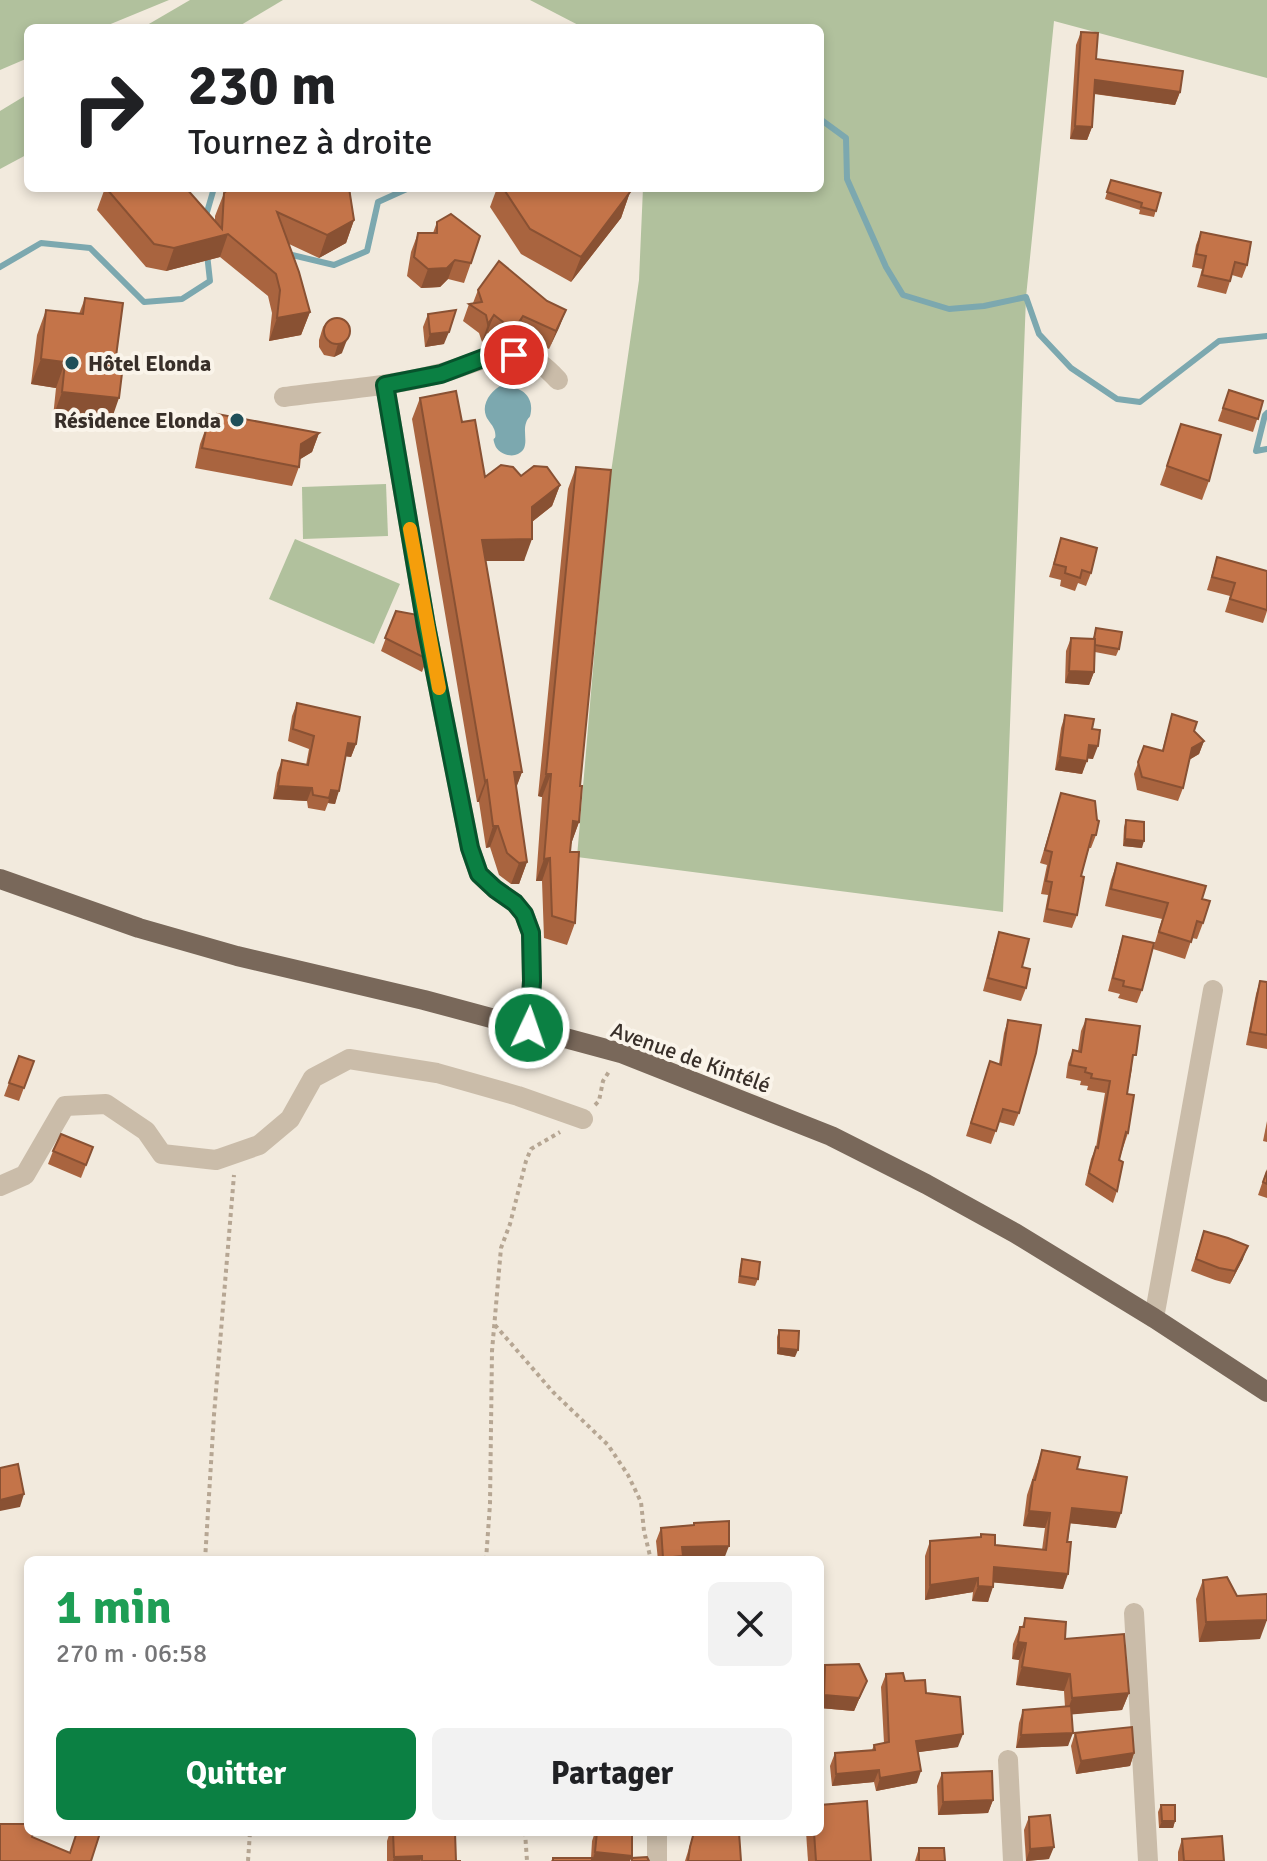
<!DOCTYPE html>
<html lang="fr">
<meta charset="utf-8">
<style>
body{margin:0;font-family:Signika,sans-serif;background:#f2f2f2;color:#202124;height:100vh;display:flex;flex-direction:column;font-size:30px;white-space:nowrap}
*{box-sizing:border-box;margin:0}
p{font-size:26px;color:#757577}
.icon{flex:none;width:44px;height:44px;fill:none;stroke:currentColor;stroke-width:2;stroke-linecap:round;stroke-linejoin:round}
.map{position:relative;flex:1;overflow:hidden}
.panel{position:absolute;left:24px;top:1556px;width:800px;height:280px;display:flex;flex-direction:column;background:#fff;border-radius:12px;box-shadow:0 4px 12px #0003}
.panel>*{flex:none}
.hud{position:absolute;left:24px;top:24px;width:800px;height:168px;border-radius:12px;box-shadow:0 4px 12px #0003;background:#fff;color:#202124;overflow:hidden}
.pin{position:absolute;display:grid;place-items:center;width:68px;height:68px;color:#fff;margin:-34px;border:4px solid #fff;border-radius:50%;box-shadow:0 2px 8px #0007}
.me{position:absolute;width:88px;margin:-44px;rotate:3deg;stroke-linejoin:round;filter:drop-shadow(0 0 6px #0008)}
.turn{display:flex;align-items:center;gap:28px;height:168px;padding:0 32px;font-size:36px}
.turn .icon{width:104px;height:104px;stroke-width:2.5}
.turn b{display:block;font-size:56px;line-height:68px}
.round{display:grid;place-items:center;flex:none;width:84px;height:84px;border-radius:12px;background:#f2f2f2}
.head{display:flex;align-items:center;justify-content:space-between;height:136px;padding:0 32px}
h1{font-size:48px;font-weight:700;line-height:60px;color:#1e9e55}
.primary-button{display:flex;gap:16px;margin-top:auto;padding:16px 32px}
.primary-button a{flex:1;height:92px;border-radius:12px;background:#0b8043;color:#fff;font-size:32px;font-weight:700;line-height:92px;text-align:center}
.primary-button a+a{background:#f2f2f2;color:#202124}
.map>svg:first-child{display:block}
.green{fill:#b1c19d}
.water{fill:#7ca8af}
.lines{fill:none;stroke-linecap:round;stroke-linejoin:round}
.stream{stroke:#7ca8af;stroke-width:6}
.path{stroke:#b6a693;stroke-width:4;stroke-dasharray:4 4;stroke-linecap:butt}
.minor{stroke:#cabca9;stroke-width:20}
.major{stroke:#79685a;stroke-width:20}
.wall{fill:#a9643f}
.shaded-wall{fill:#895133}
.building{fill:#c47449;stroke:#895133;stroke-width:2}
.route-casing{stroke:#07532c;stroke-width:20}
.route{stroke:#0b8043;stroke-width:14}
.slow{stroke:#f59e0b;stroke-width:14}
.poi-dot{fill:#1f4f59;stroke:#faf4ea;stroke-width:3}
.labels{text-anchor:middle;stroke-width:8;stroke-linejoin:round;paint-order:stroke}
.poi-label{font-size:22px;font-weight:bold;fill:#382f29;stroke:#faf4ea;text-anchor:start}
.street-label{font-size:22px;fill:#382f29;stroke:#faf4ea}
</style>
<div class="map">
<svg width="1267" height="1861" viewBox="0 0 1267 1861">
<rect width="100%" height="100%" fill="#f2eadd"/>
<g class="green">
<path d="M0,0H169L101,28H28V58L0,70Z"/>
<path d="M190,0H283L236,28H142Z"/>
<path d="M530,0H1267V78L1054,21L1026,297L1003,912L577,857L608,493L639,280L643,188H820V28H584Z"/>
<path d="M28,94V154L0,169V111Z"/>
<path d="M386,484L388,536L303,539L302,487Z"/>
<path d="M295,539L400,584L374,644L269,599Z"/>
</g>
<path class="water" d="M502,385C517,386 533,393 531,411C530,420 529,415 526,423C522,434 532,450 515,455C508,457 497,452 495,445C491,434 497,443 495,432C494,426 488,421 486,416C481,403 492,390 502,385Z"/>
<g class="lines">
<g class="stream">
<path d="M820,119L846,138L847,179L886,267L903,295L949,309L984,306L1026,297L1039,334L1071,368L1117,399L1140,402L1219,341L1267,336"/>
<path d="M205,219L214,188"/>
<path d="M288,254L334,265L367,251L378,202L409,188"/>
<path d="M0,267L41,243L90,248L144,302L182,299L210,281L207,254"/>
<path d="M1267,413L1265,415L1256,451L1267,449"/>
</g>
<g class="path">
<path d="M595,1105L599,1101L603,1081L610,1070"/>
<path d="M495,1325L553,1392L608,1445L628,1475L641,1502L644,1531L651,1560"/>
<path d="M205,1560L214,1415L234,1175"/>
<path d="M486,1560L490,1504L492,1351L501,1248L510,1224L526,1161L531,1149L560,1132"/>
<path d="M525,1832L527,1861"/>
<path d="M248,1861L250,1832"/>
</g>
<g class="minor">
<path d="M385,385L426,626L470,848L479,874L495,889L515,903L524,914L531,933L532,981L529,1028"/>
<path d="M284,397C335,390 388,387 438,374C465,368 488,352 516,356C537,359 544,365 558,380"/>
<path d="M0,1186L25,1175L65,1106L106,1104L146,1131L162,1154L216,1160L259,1145L290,1119L313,1078L349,1059L437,1073L518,1096L583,1119"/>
<path d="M1154,1318L1213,990"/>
<path d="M1134,1613L1148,1861"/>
<path d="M1008,1760L1013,1861"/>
<path d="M657,1832V1861"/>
</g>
<path class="major" d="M0,879L139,928L237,956L424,1000L621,1053L831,1136L926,1184L1015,1233L1154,1318L1267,1392"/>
</g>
<g class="wall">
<path d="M1081,32L1096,59L1180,92L1175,105L1094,94L1092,127L1087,140L1070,139L1076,45Z"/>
<path d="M1111,180L1161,193L1154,217L1139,214L1140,210L1105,199Z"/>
<path d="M105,188H186L215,221V216L224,193L230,188H351L350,191L354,220L346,243L319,258L289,244L310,312L301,335L269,341L272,313L268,296L220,257L166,271L146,267L97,210Z"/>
<path d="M497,188H503L630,192L621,218L571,282L521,254L490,207Z"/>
<path d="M437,222L471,263L464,283L448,279L440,287L421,288L407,276L411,252L418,233H433Z"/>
<path d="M1201,232L1247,265L1242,278L1232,275L1226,294L1197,287L1202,269L1192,267L1196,245Z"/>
<path d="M478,290L547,301L566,310L549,349L517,334L510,343H500L487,333L482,342L479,333L463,321L469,304L473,303Z"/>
<path d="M85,298L115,364L110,424L53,417L56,388L31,384L37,335L46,310L79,314Z"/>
<path d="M428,314L444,344L425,347L423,327Z"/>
<path d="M329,320L342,353L334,357L324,355L319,347V340L323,327Z"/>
<path d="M1229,390L1263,401L1253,432L1218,421Z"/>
<path d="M420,398L462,422L485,477L560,485L552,506L532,522L524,561H485L522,772L516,787L527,862L519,884H511L499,875L490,847L486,848L479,802H477L412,419Z"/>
<path d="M217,414L319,433L312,452L300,459L299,467L292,486L195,468L200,444L207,425L213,426Z"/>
<path d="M1181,424L1209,481L1202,500L1160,485Z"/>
<path d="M576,467L579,822L571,844L570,852L575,923L567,945L544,938L542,881H536L542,797L538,796L568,489Z"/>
<path d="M1061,538L1091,573L1086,586L1078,583L1075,591L1060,586L1061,580L1049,577Z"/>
<path d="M1217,557L1267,571V611L1263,623L1225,612L1230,596L1207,590Z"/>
<path d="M396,611L427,659L422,672L381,651Z"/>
<path d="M1096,628L1119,649L1116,656L1095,652L1094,672L1089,685L1065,683L1066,651L1071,638L1093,639Z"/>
<path d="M297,703L356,744L351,757L346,756L335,804L328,803L325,811L308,808L307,801L273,799L277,773L282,760L306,765L309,749L288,741L292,716Z"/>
<path d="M1172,714L1194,731L1204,741L1199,754L1189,760L1183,788L1178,801L1137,790L1134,774L1144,746L1162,751Z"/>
<path d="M1065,715L1092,729L1093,759L1087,758L1082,774L1055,770L1061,728Z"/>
<path d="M1061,793L1096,835L1091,848H1089L1081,876L1077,915L1072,928L1043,922L1048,895L1041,894L1047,865L1040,863Z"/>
<path d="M1126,820L1142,848L1123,846L1124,827Z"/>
<path d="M1117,863L1202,899L1203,923L1197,939L1192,938L1185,959L1153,949L1162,919L1105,906L1111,880Z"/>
<path d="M999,932L1022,967L1026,988L1021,1001L983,991L995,945Z"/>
<path d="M1123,936L1142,990L1137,1003L1118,998L1120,994L1108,991L1119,949Z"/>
<path d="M1260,981L1267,982V1049L1246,1045L1256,994Z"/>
<path d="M1086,1019L1132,1068L1127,1094L1128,1133L1119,1160L1117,1191L1113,1203L1085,1185L1091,1159L1096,1147L1105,1093L1087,1090L1088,1086L1080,1085L1081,1081L1066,1078L1068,1063L1073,1050L1078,1051L1081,1031Z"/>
<path d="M1008,1020L1019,1113L1014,1126L999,1122L991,1144L966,1136L990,1061L999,1064L1004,1033Z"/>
<path d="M19,1056L34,1061L19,1101L4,1096Z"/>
<path d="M1267,1121V1142L1263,1141Z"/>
<path d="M93,1147L81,1178L48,1164L53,1151Z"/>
<path d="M1267,1169V1198L1258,1195Z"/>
<path d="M1204,1231L1243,1259L1230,1284L1215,1280L1191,1271Z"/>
<path d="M742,1259L758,1279L755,1286L738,1283L740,1266Z"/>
<path d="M779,1330L795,1357L777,1354V1337Z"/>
<path d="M1042,1450L1077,1469L1116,1528L1070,1523L1063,1589L993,1582L988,1602L972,1601L973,1592L925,1600V1556L930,1541L980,1537L981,1534L995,1545L1042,1550L1045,1528L1023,1526L1027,1495Z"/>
<path d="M694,1523L724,1559L658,1560L656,1541L661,1528L693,1525Z"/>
<path d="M1203,1580L1237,1596L1260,1639L1199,1642L1196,1599Z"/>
<path d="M1025,1618L1065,1639L1129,1693L1122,1710L1072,1714L1068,1746L1016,1748L1019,1723L1023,1710L1065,1707L1064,1691L1016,1685L1019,1660L1012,1659L1013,1644L1020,1627H1022Z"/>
<path d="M825,1665L867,1681L854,1711L820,1708V1678Z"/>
<path d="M886,1674L905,1681L926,1693L958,1747L918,1752L917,1783L876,1791L874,1782L832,1786L830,1766L835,1753L872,1750L874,1745L884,1743L881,1687Z"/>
<path d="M1075,1733L1134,1753L1130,1766L1076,1774L1071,1746Z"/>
<path d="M942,1773L993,1800L988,1813L938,1815L937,1786Z"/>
<path d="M1161,1805L1175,1821L1173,1828H1159L1158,1812Z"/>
<path d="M1029,1817L1049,1859L1026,1861L1024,1830Z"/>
<path d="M390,1832H455L456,1861H461H387V1841Z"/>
<path d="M595,1832H628L632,1856L630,1861H551L553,1858H591L592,1841Z"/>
<path d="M694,1832L741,1861H685Z"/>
<path d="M806,1832H820L871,1861H808Z"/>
<path d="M1182,1839L1224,1861H1178V1852Z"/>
<path d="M919,1848L945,1861H915Z"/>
</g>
<g class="shaded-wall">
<path d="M1095,80L1180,92L1175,105L1090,93Z"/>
<path d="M1075,126L1092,127L1087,140L1070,139Z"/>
<path d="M630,192L621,218L571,282L581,257Z"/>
<path d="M354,220L346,243L319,258L327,235Z"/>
<path d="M228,234L220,257L166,271L174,248Z"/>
<path d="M455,260L448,279L440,287L421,288L428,269Z"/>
<path d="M566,310L559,328L549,349L556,331Z"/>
<path d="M310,312L301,335L269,341L277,318Z"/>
<path d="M494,315L487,333L482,342L488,324Z"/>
<path d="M523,316L517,334L510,343H500L507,325Z"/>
<path d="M449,332L444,344L425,347L430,334Z"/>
<path d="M347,340L342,353L334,357L338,344Z"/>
<path d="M41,359L65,362L56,388L31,384Z"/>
<path d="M62,392L119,398L110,424L53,417Z"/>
<path d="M319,433L312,452L294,463L301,444Z"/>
<path d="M560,485L552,506L524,528L532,507Z"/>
<path d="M532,539L524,561H474L482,540Z"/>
<path d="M1069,671L1094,672L1089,685L1065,683Z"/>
<path d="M1204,741L1199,754L1187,761L1192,748Z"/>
<path d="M348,743L356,744L351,757L343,756Z"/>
<path d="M1089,745L1098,746L1093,759L1084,758Z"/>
<path d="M1060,757L1087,761L1082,774L1055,770Z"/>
<path d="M514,772H522L514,794Z"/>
<path d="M546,774H551L542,797L538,796Z"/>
<path d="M487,780L479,802H477L485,781Z"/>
<path d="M278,786L312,788L307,801L273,799Z"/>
<path d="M331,790L339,791L335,804L328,803Z"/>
<path d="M573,821L579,822L571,844Z"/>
<path d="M493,826H498L490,847L486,848Z"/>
<path d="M1125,839L1144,841L1142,848L1123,846Z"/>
<path d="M550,858L542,881H536L544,859Z"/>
<path d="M527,862L519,884H511L519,863Z"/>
<path d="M1248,1246L1243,1259L1230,1284L1235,1271Z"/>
<path d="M779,1348L798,1350L795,1357L777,1354Z"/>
<path d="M24,1494L20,1507L0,1511V1500Z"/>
<path d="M1072,1508L1121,1513L1116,1528L1067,1523Z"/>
<path d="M1029,1511L1050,1513L1045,1528L1023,1526Z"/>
<path d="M729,1546L724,1559L662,1560L663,1558L682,1547Z"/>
<path d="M994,1567L1068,1574L1063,1589L988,1582Z"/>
<path d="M978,1578L973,1592L925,1600L930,1585Z"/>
<path d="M978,1586L993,1587L988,1602L972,1601Z"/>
<path d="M1267,1620L1260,1639L1199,1642L1206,1622Z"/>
<path d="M1018,1642L1026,1643L1019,1660L1012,1659Z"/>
<path d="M1022,1667L1070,1674L1064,1691L1016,1685Z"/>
<path d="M867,1681L854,1711L820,1708L824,1695Z"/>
<path d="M1129,1693L1122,1710L1066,1715L1072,1698Z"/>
<path d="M1073,1733L1068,1746L1016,1748L1021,1735Z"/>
<path d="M963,1734L958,1747L912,1753L916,1741Z"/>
<path d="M1134,1753L1130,1766L1076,1774L1081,1761Z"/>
<path d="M879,1770L874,1782L832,1786L836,1774Z"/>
<path d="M921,1771L917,1783L876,1791L880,1778Z"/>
<path d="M993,1800L988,1813L938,1815L943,1802Z"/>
<path d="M1162,1821H1175L1173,1828H1159Z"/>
<path d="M1054,1847L1049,1859L1026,1861L1030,1849Z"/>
<path d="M595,1852L632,1856L630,1861H592Z"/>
<path d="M422,1856L420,1861H393L394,1857Z"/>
</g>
<g class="building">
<path d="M1081,32L1098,33L1096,59L1183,71L1180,92L1095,80L1092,127L1075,126Z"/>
<path d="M1111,180L1161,193L1156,211L1141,207L1142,203L1107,192Z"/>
<path d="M106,188H186L222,229L224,193L230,188H349L354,220L327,235L277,212L299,272L310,312L277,318L280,290L276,274L228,234L174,248L154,244Z"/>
<path d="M503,188H624L630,192L581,257L530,229Z"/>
<path d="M451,214L480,236L471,263L455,260L447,268L428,269L414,257L418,233H437V222Z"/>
<path d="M1201,232L1251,242L1247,265L1235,262L1230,281L1202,275L1206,256L1196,254Z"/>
<path d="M499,261L547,301L566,310L556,331L523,316L517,325H507L494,315L488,324L486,315L469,304L482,302L478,290Z"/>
<path d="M85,298L123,303L115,364L123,365L119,398L62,392L65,362L41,359L46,310L83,314Z"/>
<path d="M456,310L449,332L430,334L428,314Z"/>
<circle cx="337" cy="331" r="13"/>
<path d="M1229,390L1263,401L1258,419L1223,408Z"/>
<path d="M456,391L462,422L475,420L485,477L501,465L513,467L521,476L534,466L547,467L560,485L532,507V539L482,540L522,772H514L527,862L519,863L507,853L498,826H493L487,780L485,781L420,398Z"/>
<path d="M217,414L319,433L301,444L299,467L202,448L207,425L218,427Z"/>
<path d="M1181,424L1221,435L1209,481L1167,466Z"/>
<path d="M576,467L611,470L580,786H582L579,822L573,821L570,852H579L575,923L552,916L550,858L544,859L551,774H546Z"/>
<path d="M1061,538L1097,548L1091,573L1082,570L1080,578L1065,573L1066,567L1054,564Z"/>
<path d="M1217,557L1267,571V610L1230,599L1235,583L1212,577Z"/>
<path d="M396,611L418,615L427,659L385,638Z"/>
<path d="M1096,628L1122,632L1119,649L1095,645V639H1094Z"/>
<path d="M1071,638L1095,639L1094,672L1069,671Z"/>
<path d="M297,703L360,717L356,744L348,743L339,791L331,790L329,798L313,795L312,788L278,786L282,760L308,765L314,736L293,729Z"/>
<path d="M1172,714L1197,722L1194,731L1204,741L1192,748L1183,788L1142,777L1138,762L1144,746L1163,751Z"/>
<path d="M1065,715L1094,719L1092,729L1100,730L1098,746L1089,745L1087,761L1060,757Z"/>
<path d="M1061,793L1095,801L1097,820L1099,821L1096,835H1092L1081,876L1084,877L1077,915L1047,909L1052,882L1046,881L1052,852L1045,850Z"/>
<path d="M1126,820L1144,822V841L1125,839Z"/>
<path d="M1117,863L1206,886L1202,899L1210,901L1203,923L1197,921L1191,942L1159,932L1168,903L1111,889Z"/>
<path d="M999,932L1029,939L1022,967L1030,969L1026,988L988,978Z"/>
<path d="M1123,936L1154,943L1142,990L1123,986L1124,981L1113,978Z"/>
<path d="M1260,981L1267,982V1035L1250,1032Z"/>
<path d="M1086,1019L1140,1026L1136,1055H1133L1127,1094L1134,1095L1128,1133L1126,1132L1119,1160L1123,1162L1117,1191L1089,1173L1096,1147L1098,1148L1110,1081L1091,1078L1092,1074L1085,1072L1086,1068L1070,1065L1073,1050L1081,1052Z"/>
<path d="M1008,1020L1041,1025L1036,1053L1019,1113L1003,1109L996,1131L971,1123L990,1061L1001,1065Z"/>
<path d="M19,1056L34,1061L24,1088L9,1083Z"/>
<path d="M61,1134L93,1147L86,1165L53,1151Z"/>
<path d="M1267,1171V1184L1263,1182Z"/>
<path d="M1204,1231L1228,1238L1248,1246L1235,1271L1219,1268L1196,1259Z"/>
<path d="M742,1259L760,1262L758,1279L740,1276Z"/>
<path d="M779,1330L799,1331L798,1350L779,1348Z"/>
<path d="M1042,1450L1080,1457L1077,1469L1127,1477L1121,1513L1072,1508L1067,1542H1071L1068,1574L994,1567L993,1587L978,1586V1578L930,1585V1541L981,1537V1534L995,1535V1545L1046,1550L1050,1513L1029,1511L1033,1480H1035Z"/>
<path d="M18,1464L24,1494L0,1500V1468Z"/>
<path d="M729,1521V1546L682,1547L683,1556L663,1558L661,1528L694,1525V1523Z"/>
<path d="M1227,1577L1237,1596L1267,1594V1620L1206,1622L1203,1580Z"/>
<path d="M1025,1618L1066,1622L1065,1639L1124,1634L1129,1693L1072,1698L1070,1674L1022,1667L1026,1643L1018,1642L1020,1627H1024Z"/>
<path d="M859,1664L867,1681L859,1698L824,1695L825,1665Z"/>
<path d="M903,1673L905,1681L925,1680L926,1693L960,1697L963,1734L916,1741L921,1771L880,1778L879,1770L836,1774L835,1753L875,1750L874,1745L889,1742L886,1674Z"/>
<path d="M1071,1706L1073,1733L1021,1735L1023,1710Z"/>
<path d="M1132,1727L1134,1753L1081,1761L1075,1733Z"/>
<path d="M992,1771L993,1800L943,1802L942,1773Z"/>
<path d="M867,1801L871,1861H816L814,1832H820V1805Z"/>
<path d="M1161,1805H1175V1821H1162Z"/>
<path d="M1050,1815L1054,1847L1030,1849L1029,1817Z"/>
<path d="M0,1824H28V1832H33L32,1837L70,1853L77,1832L100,1833L91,1861H0Z"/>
<path d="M393,1832H455L456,1861H461H422V1856L394,1857Z"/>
<path d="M597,1832L632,1833V1856L595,1852Z"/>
<path d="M694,1832H739L741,1861H688L690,1847Z"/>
<path d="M1222,1836L1224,1861H1184L1182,1839Z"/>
<path d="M919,1848H944L945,1861H919Z"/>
<path d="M647,1857L649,1861H632V1858Z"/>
<rect x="553" y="1858" width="39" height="3"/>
</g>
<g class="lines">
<g class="route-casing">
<path id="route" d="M514,355L486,357L441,374L385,385L426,626L470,848L479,874L495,889L515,903L524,914L531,933L532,981L529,1028"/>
</g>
<use href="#route" class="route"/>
<path class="slow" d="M410,529L439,688"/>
</g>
<g class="poi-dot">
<circle cx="72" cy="363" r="8"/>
<circle cx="237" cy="420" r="8"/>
</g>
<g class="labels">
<g class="poi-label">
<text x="88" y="371">Hôtel Elonda</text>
<text x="221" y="428" text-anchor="end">Résidence Elonda</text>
</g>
<g class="street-label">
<text transform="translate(691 1057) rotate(20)" y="8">Avenue de Kintélé</text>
</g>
</g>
</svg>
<div class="pin" style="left:514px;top:355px;background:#d93025"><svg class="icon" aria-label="arrive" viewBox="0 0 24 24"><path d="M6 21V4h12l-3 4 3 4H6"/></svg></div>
<svg class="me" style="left:529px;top:1028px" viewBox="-20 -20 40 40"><circle r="17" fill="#0b8043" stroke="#fff" stroke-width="3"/><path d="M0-11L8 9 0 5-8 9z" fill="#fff"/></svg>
<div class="hud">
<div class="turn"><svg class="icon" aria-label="right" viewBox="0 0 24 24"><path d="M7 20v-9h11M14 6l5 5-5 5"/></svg><div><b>230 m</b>Tournez à droite</div></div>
</div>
<section class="panel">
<div class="head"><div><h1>1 min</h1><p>270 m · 06:58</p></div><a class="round"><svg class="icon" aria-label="close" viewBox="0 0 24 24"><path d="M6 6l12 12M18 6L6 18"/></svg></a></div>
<div class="primary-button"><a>Quitter</a><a>Partager</a></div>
</section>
</div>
